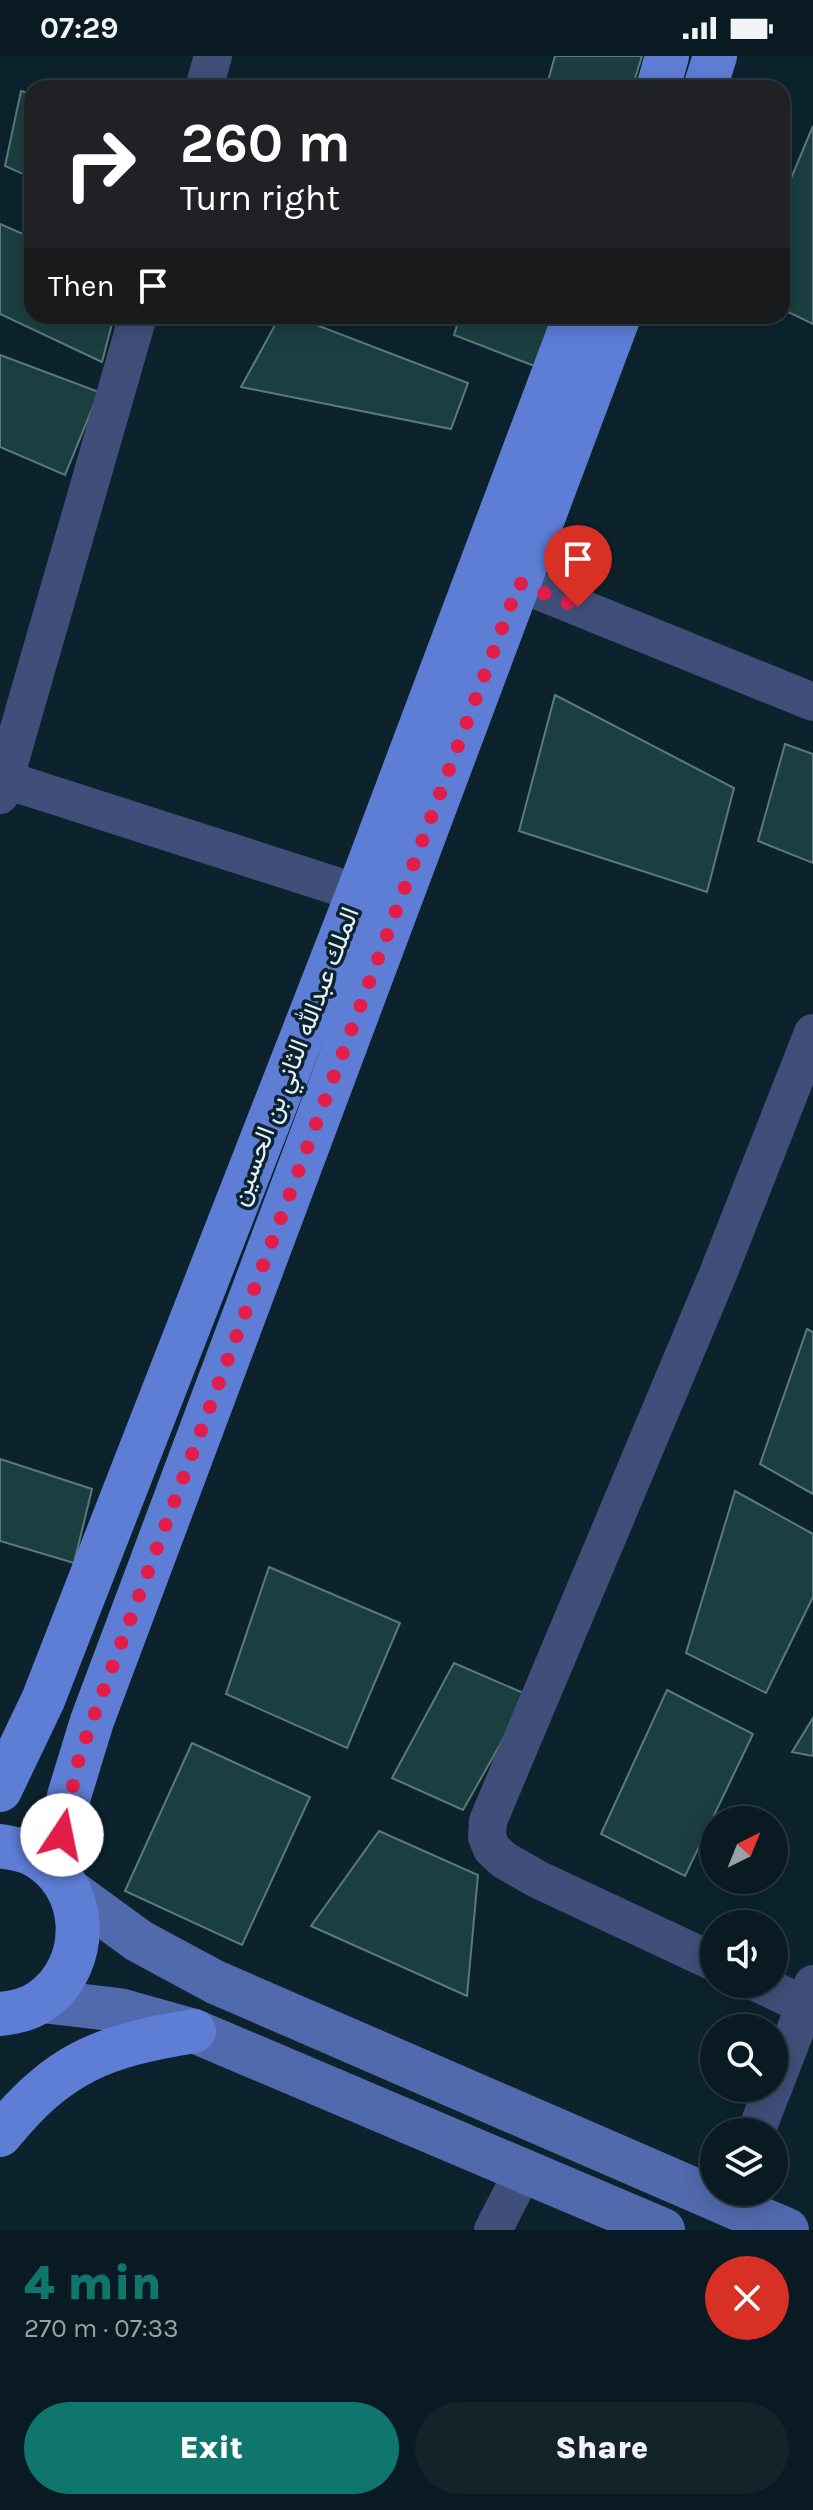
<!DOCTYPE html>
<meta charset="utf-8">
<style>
body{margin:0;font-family:Karla,Vazirmatn,sans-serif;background:#12232a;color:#f1f3f6;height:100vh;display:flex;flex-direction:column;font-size:30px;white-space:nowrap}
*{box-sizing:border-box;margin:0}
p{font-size:26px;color:#99a1a5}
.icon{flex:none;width:44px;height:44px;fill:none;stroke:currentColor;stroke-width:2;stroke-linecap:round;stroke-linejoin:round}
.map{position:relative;height:2174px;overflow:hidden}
.details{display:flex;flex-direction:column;background:#091a22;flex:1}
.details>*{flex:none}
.guide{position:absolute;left:24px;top:24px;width:766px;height:244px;border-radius:24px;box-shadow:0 4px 20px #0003,0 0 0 2px #293840;background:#202124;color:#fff;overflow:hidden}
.needle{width:52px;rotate:43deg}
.buttons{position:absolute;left:700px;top:1750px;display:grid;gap:16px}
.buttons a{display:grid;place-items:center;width:88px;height:88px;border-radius:50%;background:#091a22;box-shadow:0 4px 20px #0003,0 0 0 2px #293840;font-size:40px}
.pin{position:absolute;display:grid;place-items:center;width:68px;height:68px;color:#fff;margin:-82px -34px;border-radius:50% 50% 50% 0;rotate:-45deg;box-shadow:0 0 8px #0007}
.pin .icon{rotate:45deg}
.me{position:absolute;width:88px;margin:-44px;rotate:11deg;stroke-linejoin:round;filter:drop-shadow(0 0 6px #0008)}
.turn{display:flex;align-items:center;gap:28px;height:168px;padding:0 24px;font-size:36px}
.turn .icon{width:104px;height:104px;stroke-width:2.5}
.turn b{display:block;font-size:56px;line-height:68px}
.then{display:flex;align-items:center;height:76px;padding:0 24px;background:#0003;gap:16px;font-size:30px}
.round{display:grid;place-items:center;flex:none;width:84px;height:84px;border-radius:42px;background:#12232a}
.headline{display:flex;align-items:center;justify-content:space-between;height:136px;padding:0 24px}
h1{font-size:48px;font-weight:800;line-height:60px;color:#0f766e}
.button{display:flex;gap:16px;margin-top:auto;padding:16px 24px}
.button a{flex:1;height:92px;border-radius:48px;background:#0f766e;color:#fff;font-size:32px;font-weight:800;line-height:92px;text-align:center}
.button a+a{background:#12232a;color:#f1f3f6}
.status{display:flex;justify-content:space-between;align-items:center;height:56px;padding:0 40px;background:#091a22;direction:ltr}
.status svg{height:22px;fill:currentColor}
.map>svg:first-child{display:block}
.building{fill:#1b3f40;stroke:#5a7a7b;stroke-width:2}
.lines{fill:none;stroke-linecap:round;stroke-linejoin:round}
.street{stroke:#404f7a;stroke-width:38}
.secondary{stroke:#5169ad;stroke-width:44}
.primary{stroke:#5e7dd5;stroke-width:44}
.route{stroke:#e11d48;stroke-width:14;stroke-dasharray:0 25.2}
.labels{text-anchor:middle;stroke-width:7;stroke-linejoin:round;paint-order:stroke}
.street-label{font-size:26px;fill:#e3f1f9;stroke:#0c232e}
</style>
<div class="status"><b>07:29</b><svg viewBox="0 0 49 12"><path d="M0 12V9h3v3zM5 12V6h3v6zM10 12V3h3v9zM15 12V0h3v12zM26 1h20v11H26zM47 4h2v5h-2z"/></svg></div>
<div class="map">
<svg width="813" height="2174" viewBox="0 0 813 2174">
<rect width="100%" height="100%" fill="#0c232e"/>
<g class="building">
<path d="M555,0H642L632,32H546Z"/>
<path d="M21,35L32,38V122L5,110Z"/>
<path d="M813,70V268L782,253V144Z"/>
<path d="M0,168L32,182V260H114L102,306L0,258Z"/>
<path d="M280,260H293L468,327L451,373L241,331Z"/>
<path d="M460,260H557L537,311L454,279Z"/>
<path d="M0,299L99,336L65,419L0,391Z"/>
<path d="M555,639L734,732L707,836L519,775Z"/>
<path d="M785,688L813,698V807L758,785Z"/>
<path d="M807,1273L813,1276V1438L760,1408Z"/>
<path d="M0,1403L92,1433L74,1507L0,1485Z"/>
<path d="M735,1435L813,1478V1541L766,1637L686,1597Z"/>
<path d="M269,1511L400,1567L347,1692L226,1638Z"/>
<path d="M454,1607L528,1639L463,1754L392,1722Z"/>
<path d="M667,1634L753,1678L685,1820L601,1778Z"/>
<path d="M813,1662V1700L792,1696Z"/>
<path d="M192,1687L310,1741L242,1889L125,1835Z"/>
<path d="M379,1775L478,1819L467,1940L311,1870Z"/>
</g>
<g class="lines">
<g class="street">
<path d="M204,32L213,0"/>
<path d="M519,527L813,646"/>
<path d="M0,722L358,837"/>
<path d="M0,739L138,260"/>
<path d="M714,1906L537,1823L504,1804L492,1793L487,1781L488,1765L718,1218L813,977"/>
<path d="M760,1928L804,1949"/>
<path d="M774,2030L813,1928"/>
<path d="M756,2076L773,2032"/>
<path d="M493,2174L524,2114"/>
</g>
<g class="secondary">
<path d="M69,1834L139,1885L215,1926L787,2174"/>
<path d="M42,1945L119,1954L194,1975L663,2174"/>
</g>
<g class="primary">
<path d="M658,32L667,0"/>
<path d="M705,32L715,0"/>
<path d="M0,1734L43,1644L358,837L575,260"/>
<path d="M0,1790C9,1792 21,1793 30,1797C90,1825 93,1909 41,1945C28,1954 15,1956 0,1958"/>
<path d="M58,1818L69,1740L92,1665L619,260"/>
<path d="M0,2079C59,2006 103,1990 194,1975"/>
</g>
</g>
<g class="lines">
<path class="route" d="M62,1779L79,1702L92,1665L519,527L578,551"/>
</g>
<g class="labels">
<g class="street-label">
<text transform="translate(294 1000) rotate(-69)" y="9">الملك عبدالله الثاني بن الحسين</text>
</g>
</g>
</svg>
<div class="buttons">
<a><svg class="needle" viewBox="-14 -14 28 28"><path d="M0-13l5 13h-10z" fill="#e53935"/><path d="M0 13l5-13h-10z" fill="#99a1a5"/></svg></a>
<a><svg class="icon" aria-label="sound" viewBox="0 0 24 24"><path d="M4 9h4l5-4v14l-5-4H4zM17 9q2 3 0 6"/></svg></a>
<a><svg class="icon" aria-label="search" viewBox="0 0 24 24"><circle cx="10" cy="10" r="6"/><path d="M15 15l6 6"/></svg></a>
<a><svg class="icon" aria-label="layers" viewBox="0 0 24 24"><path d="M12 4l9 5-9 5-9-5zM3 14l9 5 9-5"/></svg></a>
</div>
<div class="pin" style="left:578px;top:551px;background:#d93025"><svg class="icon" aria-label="arrive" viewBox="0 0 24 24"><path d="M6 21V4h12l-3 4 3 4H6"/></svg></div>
<svg class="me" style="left:62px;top:1779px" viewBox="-20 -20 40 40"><circle r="19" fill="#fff"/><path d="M0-13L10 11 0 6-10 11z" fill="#e11d48"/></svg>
<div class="guide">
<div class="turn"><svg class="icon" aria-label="right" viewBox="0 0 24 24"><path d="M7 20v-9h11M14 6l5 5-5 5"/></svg><div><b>260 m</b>Turn right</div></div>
<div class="then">Then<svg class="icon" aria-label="arrive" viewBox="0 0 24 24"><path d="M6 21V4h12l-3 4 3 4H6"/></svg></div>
</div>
</div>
<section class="details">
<div class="headline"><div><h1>4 min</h1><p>270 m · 07:33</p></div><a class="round" style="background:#d93025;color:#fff"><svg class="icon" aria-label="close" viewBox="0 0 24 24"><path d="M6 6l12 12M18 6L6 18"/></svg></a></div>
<div class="button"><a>Exit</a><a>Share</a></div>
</section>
